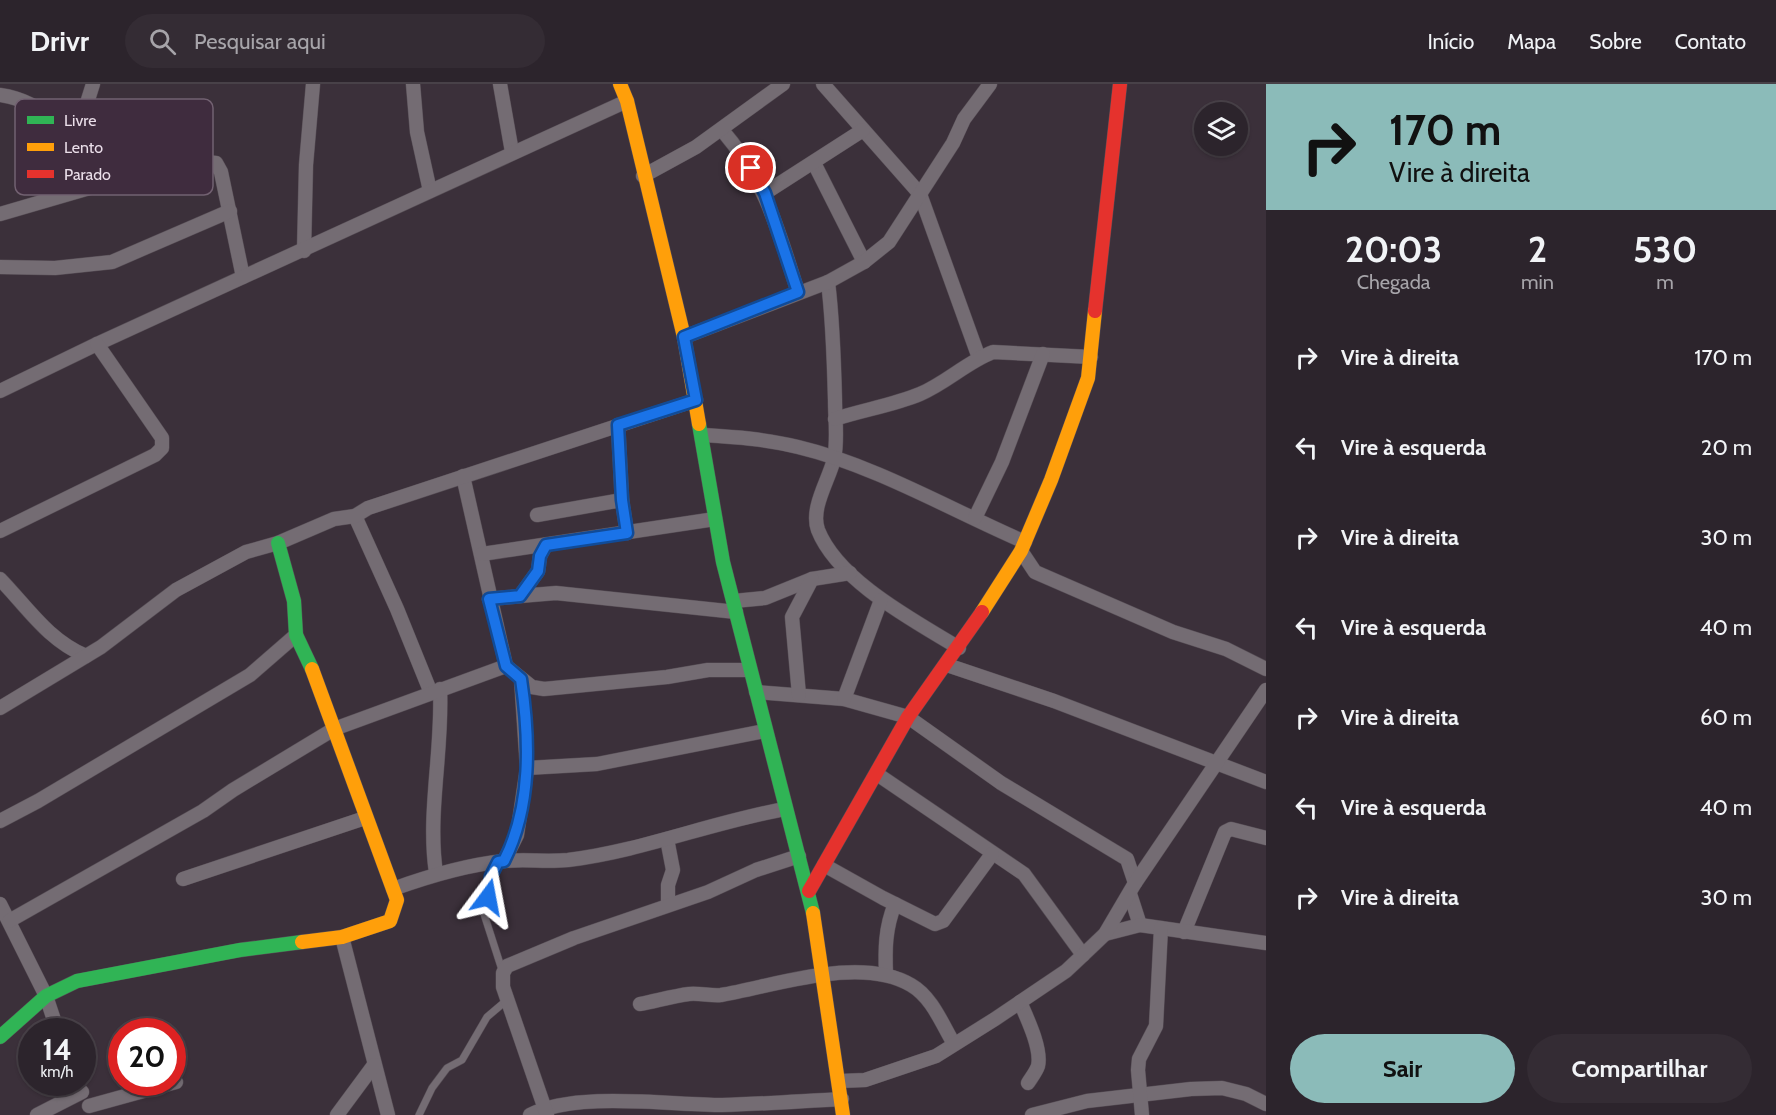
<!DOCTYPE html>
<html lang="pt">
<meta charset="utf-8">
<style>
body{margin:0;font-family:Cabin,sans-serif;background:#342c34;color:#f1f3f6;height:100vh;display:flex;flex-direction:column;font-size:22px;white-space:nowrap}
*{box-sizing:border-box;margin:0}
p{font-size:20px;color:#a6a4a9}
.icon{flex:none;width:33px;height:33px;fill:none;stroke:currentColor;stroke-width:2;stroke-linecap:round;stroke-linejoin:round}
.map{position:relative;flex:1;overflow:hidden}
.side{display:flex;flex-direction:column;background:#2c242c;width:510px}
.side>*{flex:none}
.top-card{background:#8bbbb9;color:#111;overflow:hidden}
.tools{position:absolute;left:1194px;top:18px;display:grid;gap:12px}
.tools a{display:grid;place-items:center;width:54px;height:54px;border-radius:50%;background:#2c242c;box-shadow:0 2px 4px #0004,0 0 0 2px #484148;font-size:30px}
.speed{position:absolute;left:18px;top:934px;display:flex;gap:12px;font-size:30px;font-weight:700;text-align:center}
.speed>*{display:grid;place-content:center;width:78px;height:78px;border-radius:50%;background:#2c242c;box-shadow:0 2px 4px #0004,0 0 0 2px #484148;line-height:1}
.speed small{font-size:15px;font-weight:400}
.speed .limit{border:9px solid #d22;background:#fff;color:#111}
.pin{position:absolute;display:grid;place-items:center;width:51px;height:51px;color:#fff;margin:-26px;border:3px solid #fff;border-radius:50%;box-shadow:0 2px 6px #0007}
.me{position:absolute;width:66px;margin:-33px;rotate:13deg;stroke-linejoin:round;filter:drop-shadow(0 0 4px #0008)}
.turn{display:flex;align-items:center;gap:21px;height:126px;padding:0 24px;font-size:27px}
.turn .icon{width:78px;height:78px;stroke-width:2.5}
.turn b{display:block;font-size:42px;line-height:51px}
.eta{display:flex;justify-content:space-evenly;align-items:center;height:102px;text-align:center}
.eta b{font-size:36px;font-weight:700;line-height:42px}
.cta{display:flex;gap:12px;margin-top:auto;padding:12px 24px}
.cta a{flex:1;height:69px;border-radius:36px;background:#8bbbb9;color:#111;font-size:24px;font-weight:700;line-height:69px;text-align:center}
.cta a+a{background:#342c34;color:#f1f3f6}
ul{padding:0;list-style:none}
li{display:flex;align-items:center;gap:18px;height:90px;padding:0 24px}
li div{flex:1}
li b{display:block;font-size:22px}
li em{font-style:normal}
header{display:flex;align-items:center;gap:36px;box-sizing:border-box;height:84px;padding:0 30px;background:#2c242c;border-bottom:2px solid #484148}
header strong{font-size:28px}
nav{display:flex;gap:33px;margin-inline-start:auto;font-size:21px}
.search{width:420px;height:54px;background:#342c34;display:flex;align-items:center;gap:15px;box-sizing:border-box;padding:0 21px;border-radius:33px;color:#a6a4a9;font-size:22px}
main{display:flex;flex:1;min-height:0}
.map>svg:first-child{display:block}
.lines{fill:none;stroke-linecap:round;stroke-linejoin:round}
.lane-casing{stroke:#564d55;stroke-width:8}
.street-casing{stroke:#564d55;stroke-width:15}
.fast-casing{stroke:#564d55;stroke-width:15}
.slow-casing{stroke:#564d55;stroke-width:15}
.jam-casing{stroke:#564d55;stroke-width:15}
.lane{stroke:#746c73;stroke-width:7}
.street{stroke:#746c73;stroke-width:14}
.fast{stroke:#30b455;stroke-width:14}
.slow{stroke:#ff9f0a;stroke-width:14}
.jam{stroke:#e5322d;stroke-width:14}
.route-casing{stroke:#114b97;stroke-width:15}
.route{stroke:#1a73e8;stroke-width:10}
.key{fill:#3f2c3e;stroke:#726171;stroke-width:1.5}
.key-label{font-size:16px;fill:#eadee9}
</style>
<header>
<strong>Drivr</strong>
<div class="search"><svg class="icon" aria-label="search" viewBox="0 0 24 24"><circle cx="10" cy="10" r="6"/><path d="M15 15l6 6"/></svg>Pesquisar aqui</div>
<nav><a>Início</a><a>Mapa</a><a>Sobre</a><a>Contato</a></nav>
</header>
<main>
<div class="map">
<svg width="1266" height="1031" viewBox="0 0 1266 1031">
<rect width="100%" height="100%" fill="#3b303a"/>
<g class="lines">
<g class="lane-casing">
<g id="lane">
<path d="M498,778L491,792L484,830L503,889"/>
<path d="M419,1031L432,1004L447,984L462,976L487,933L507,916"/>
</g>
</g>
<g class="street-casing">
<g id="street">
<path d="M413,0L417,48L430,107"/>
<path d="M500,0L512,68"/>
<path d="M823,0L920,110L979,274"/>
<path d="M0,11C51,18 77,60 103,100"/>
<path d="M722,46C766,97 778,146 798,208"/>
<path d="M75,57L93,0"/>
<path d="M814,79L864,178"/>
<path d="M643,92L696,63L783,0"/>
<path d="M765,109L863,46"/>
<path d="M0,130L103,100L206,78L216,79L221,88L243,193"/>
<path d="M304,167L306,81L313,0"/>
<path d="M0,183L55,184L112,178L230,127"/>
<path d="M828,198C833,238 834,276 835,316C835,335 838,357 834,375C829,396 810,424 818,446C838,497 915,537 959,564"/>
<path d="M684,253L828,198L864,178L889,158L953,59L964,35L990,0"/>
<path d="M0,307L97,260L627,17"/>
<path d="M835,335C862,326 894,321 920,310C946,299 967,278 993,268L1091,273"/>
<path d="M618,341L622,416L627,449"/>
<path d="M703,351C734,353 766,355 798,363C874,381 953,427 1025,458"/>
<path d="M463,392L506,582"/>
<path d="M537,431L622,416"/>
<path d="M355,432L397,525L431,609"/>
<path d="M975,434L1002,378L1043,270"/>
<path d="M0,447L155,371L162,364V354L97,260"/>
<path d="M546,461L540,472L538,487L520,512L556,509L736,528"/>
<path d="M1021,467L1035,488L1173,548L1226,565L1266,585"/>
<path d="M482,470L715,435"/>
<path d="M0,495C28,524 48,556 86,572"/>
<path d="M489,515L520,512"/>
<path d="M734,517L765,514L812,495L850,489"/>
<path d="M947,581L1054,617L1266,698"/>
<path d="M756,608L844,615L908,633L1001,699L1127,775L1135,799"/>
<path d="M799,611L792,533L812,495"/>
<path d="M844,615L881,516"/>
<path d="M0,624L101,563L176,506L246,468L278,459L334,435L355,432L368,424L696,316"/>
<path d="M527,684L597,680L764,647"/>
<path d="M877,690L1024,790L1083,871"/>
<path d="M0,737L38,717L250,591L296,551"/>
<path d="M667,755L673,786L668,801V821"/>
<path d="M504,777L517,751L527,684L521,595"/>
<path d="M824,781L883,814L935,840L943,837L992,770"/>
<path d="M436,789C427,729 443,666 440,605"/>
<path d="M183,795L365,734"/>
<path d="M393,805C429,792 465,781 504,777C525,775 546,778 568,776C642,767 712,738 785,725"/>
<path d="M1130,810L1140,841"/>
<path d="M0,820L46,912L58,948"/>
<path d="M9,837L203,727L233,706L334,645L506,582L532,603L544,605L667,593L708,586H749"/>
<path d="M1184,848L1225,748L1231,745L1266,754"/>
<path d="M1105,850L1140,841L1266,859"/>
<path d="M342,853L388,1031"/>
<path d="M886,891C885,866 885,844 895,820"/>
<path d="M1020,918C1027,934 1042,965 1038,982C1036,988 1031,994 1028,999"/>
<path d="M640,920C656,917 673,912 689,910C700,909 711,912 721,911C775,902 860,871 911,901C932,913 942,940 954,960"/>
<path d="M840,997L865,996L936,972L995,935L1066,887L1083,871L1105,850L1135,799L1266,606"/>
<path d="M89,1022L176,998"/>
<path d="M37,1031L82,1008"/>
<path d="M337,1031L374,981"/>
<path d="M530,1031C576,1007 670,1021 722,1021C762,1020 802,1017 842,1015"/>
<path d="M547,1031L503,903V889L507,882L574,854L708,808L756,786L799,772"/>
<path d="M1032,1031L1087,1017L1191,1005L1222,1004L1246,1010L1266,1020"/>
<path d="M1142,1031L1138,986L1139,975L1156,942L1161,844"/>
</g>
</g>
<g class="fast-casing">
<g id="fast">
<path d="M699,340L723,478L813,829"/>
<path d="M278,459L294,517L296,551L312,585"/>
<path d="M0,953L46,912L77,897L240,866L302,858"/>
</g>
</g>
<g class="slow-casing">
<g id="slow">
<path d="M620,0L627,17L684,253L699,340"/>
<path d="M982,528L1021,467L1051,396L1088,294L1095,227"/>
<path d="M813,829L843,1031"/>
<path d="M302,858L342,853L390,837L397,816L312,585"/>
</g>
</g>
<g class="jam-casing">
<g id="jam">
<path d="M1095,227L1120,0"/>
<path d="M809,807L908,633L982,528"/>
</g>
</g>
<use href="#lane" class="lane"/>
<use href="#street" class="street"/>
<use href="#fast" class="fast"/>
<use href="#slow" class="slow"/>
<use href="#jam" class="jam"/>
</g>
<g class="lines">
<g class="route-casing">
<path id="route" d="M488,813L491,792L498,778L504,777C532,722 530,655 521,595L506,582L489,515L520,512L538,487L540,472L546,461L627,449L622,416L618,341L696,316L684,253L798,208L765,109L751,84"/>
</g>
<use href="#route" class="route"/>
</g>
<rect x="15" y="15" width="198" height="96" rx="9" class="key"/>
<rect x="27" y="32" width="27" height="8" fill="#30b455"/>
<rect x="27" y="59" width="27" height="8" fill="#ff9f0a"/>
<rect x="27" y="86" width="27" height="8" fill="#e5322d"/>
<g class="key-label">
<text x="64" y="42">Livre</text>
<text x="64" y="69">Lento</text>
<text x="64" y="96">Parado</text>
</g>
</svg>
<div class="tools">
<a><svg class="icon" aria-label="layers" viewBox="0 0 24 24"><path d="M12 4l9 5-9 5-9-5zM3 14l9 5 9-5"/></svg></a>
</div>
<div class="speed"><div>14<small>km/h</small></div><div class="limit">20</div></div>
<div class="pin" style="left:751px;top:84px;background:#d93025"><svg class="icon" aria-label="arrive" viewBox="0 0 24 24"><path d="M6 21V4h12l-3 4 3 4H6"/></svg></div>
<svg class="me" style="left:488px;top:813px" viewBox="-20 -20 40 40"><path d="M0-17L14 15 0 8-14 15z" fill="#1a73e8" stroke="#fff" stroke-width="4"/></svg>
</div>
<section class="side">
<div class="top-card">
<div class="turn"><svg class="icon" aria-label="right" viewBox="0 0 24 24"><path d="M7 20v-9h11M14 6l5 5-5 5"/></svg><div><b>170 m</b>Vire à direita</div></div>
</div>
<div class="eta">
<div><b>20:03</b><p>Chegada</p></div>
<div><b>2</b><p>min</p></div>
<div><b>530</b><p>m</p></div>
</div>
<ul>
<li><svg class="icon" aria-label="right" viewBox="0 0 24 24"><path d="M7 20v-9h11M14 6l5 5-5 5"/></svg><div><b>Vire à direita</b></div><em>170 m</em></li>
<li><svg class="icon" aria-label="left" viewBox="0 0 24 24"><path d="M17 20v-9H6M10 6l-5 5 5 5"/></svg><div><b>Vire à esquerda</b></div><em>20 m</em></li>
<li><svg class="icon" aria-label="right" viewBox="0 0 24 24"><path d="M7 20v-9h11M14 6l5 5-5 5"/></svg><div><b>Vire à direita</b></div><em>30 m</em></li>
<li><svg class="icon" aria-label="left" viewBox="0 0 24 24"><path d="M17 20v-9H6M10 6l-5 5 5 5"/></svg><div><b>Vire à esquerda</b></div><em>40 m</em></li>
<li><svg class="icon" aria-label="right" viewBox="0 0 24 24"><path d="M7 20v-9h11M14 6l5 5-5 5"/></svg><div><b>Vire à direita</b></div><em>60 m</em></li>
<li><svg class="icon" aria-label="left" viewBox="0 0 24 24"><path d="M17 20v-9H6M10 6l-5 5 5 5"/></svg><div><b>Vire à esquerda</b></div><em>40 m</em></li>
<li><svg class="icon" aria-label="right" viewBox="0 0 24 24"><path d="M7 20v-9h11M14 6l5 5-5 5"/></svg><div><b>Vire à direita</b></div><em>30 m</em></li>
</ul>
<div class="cta"><a>Sair</a><a>Compartilhar</a></div>
</section>
</main>
